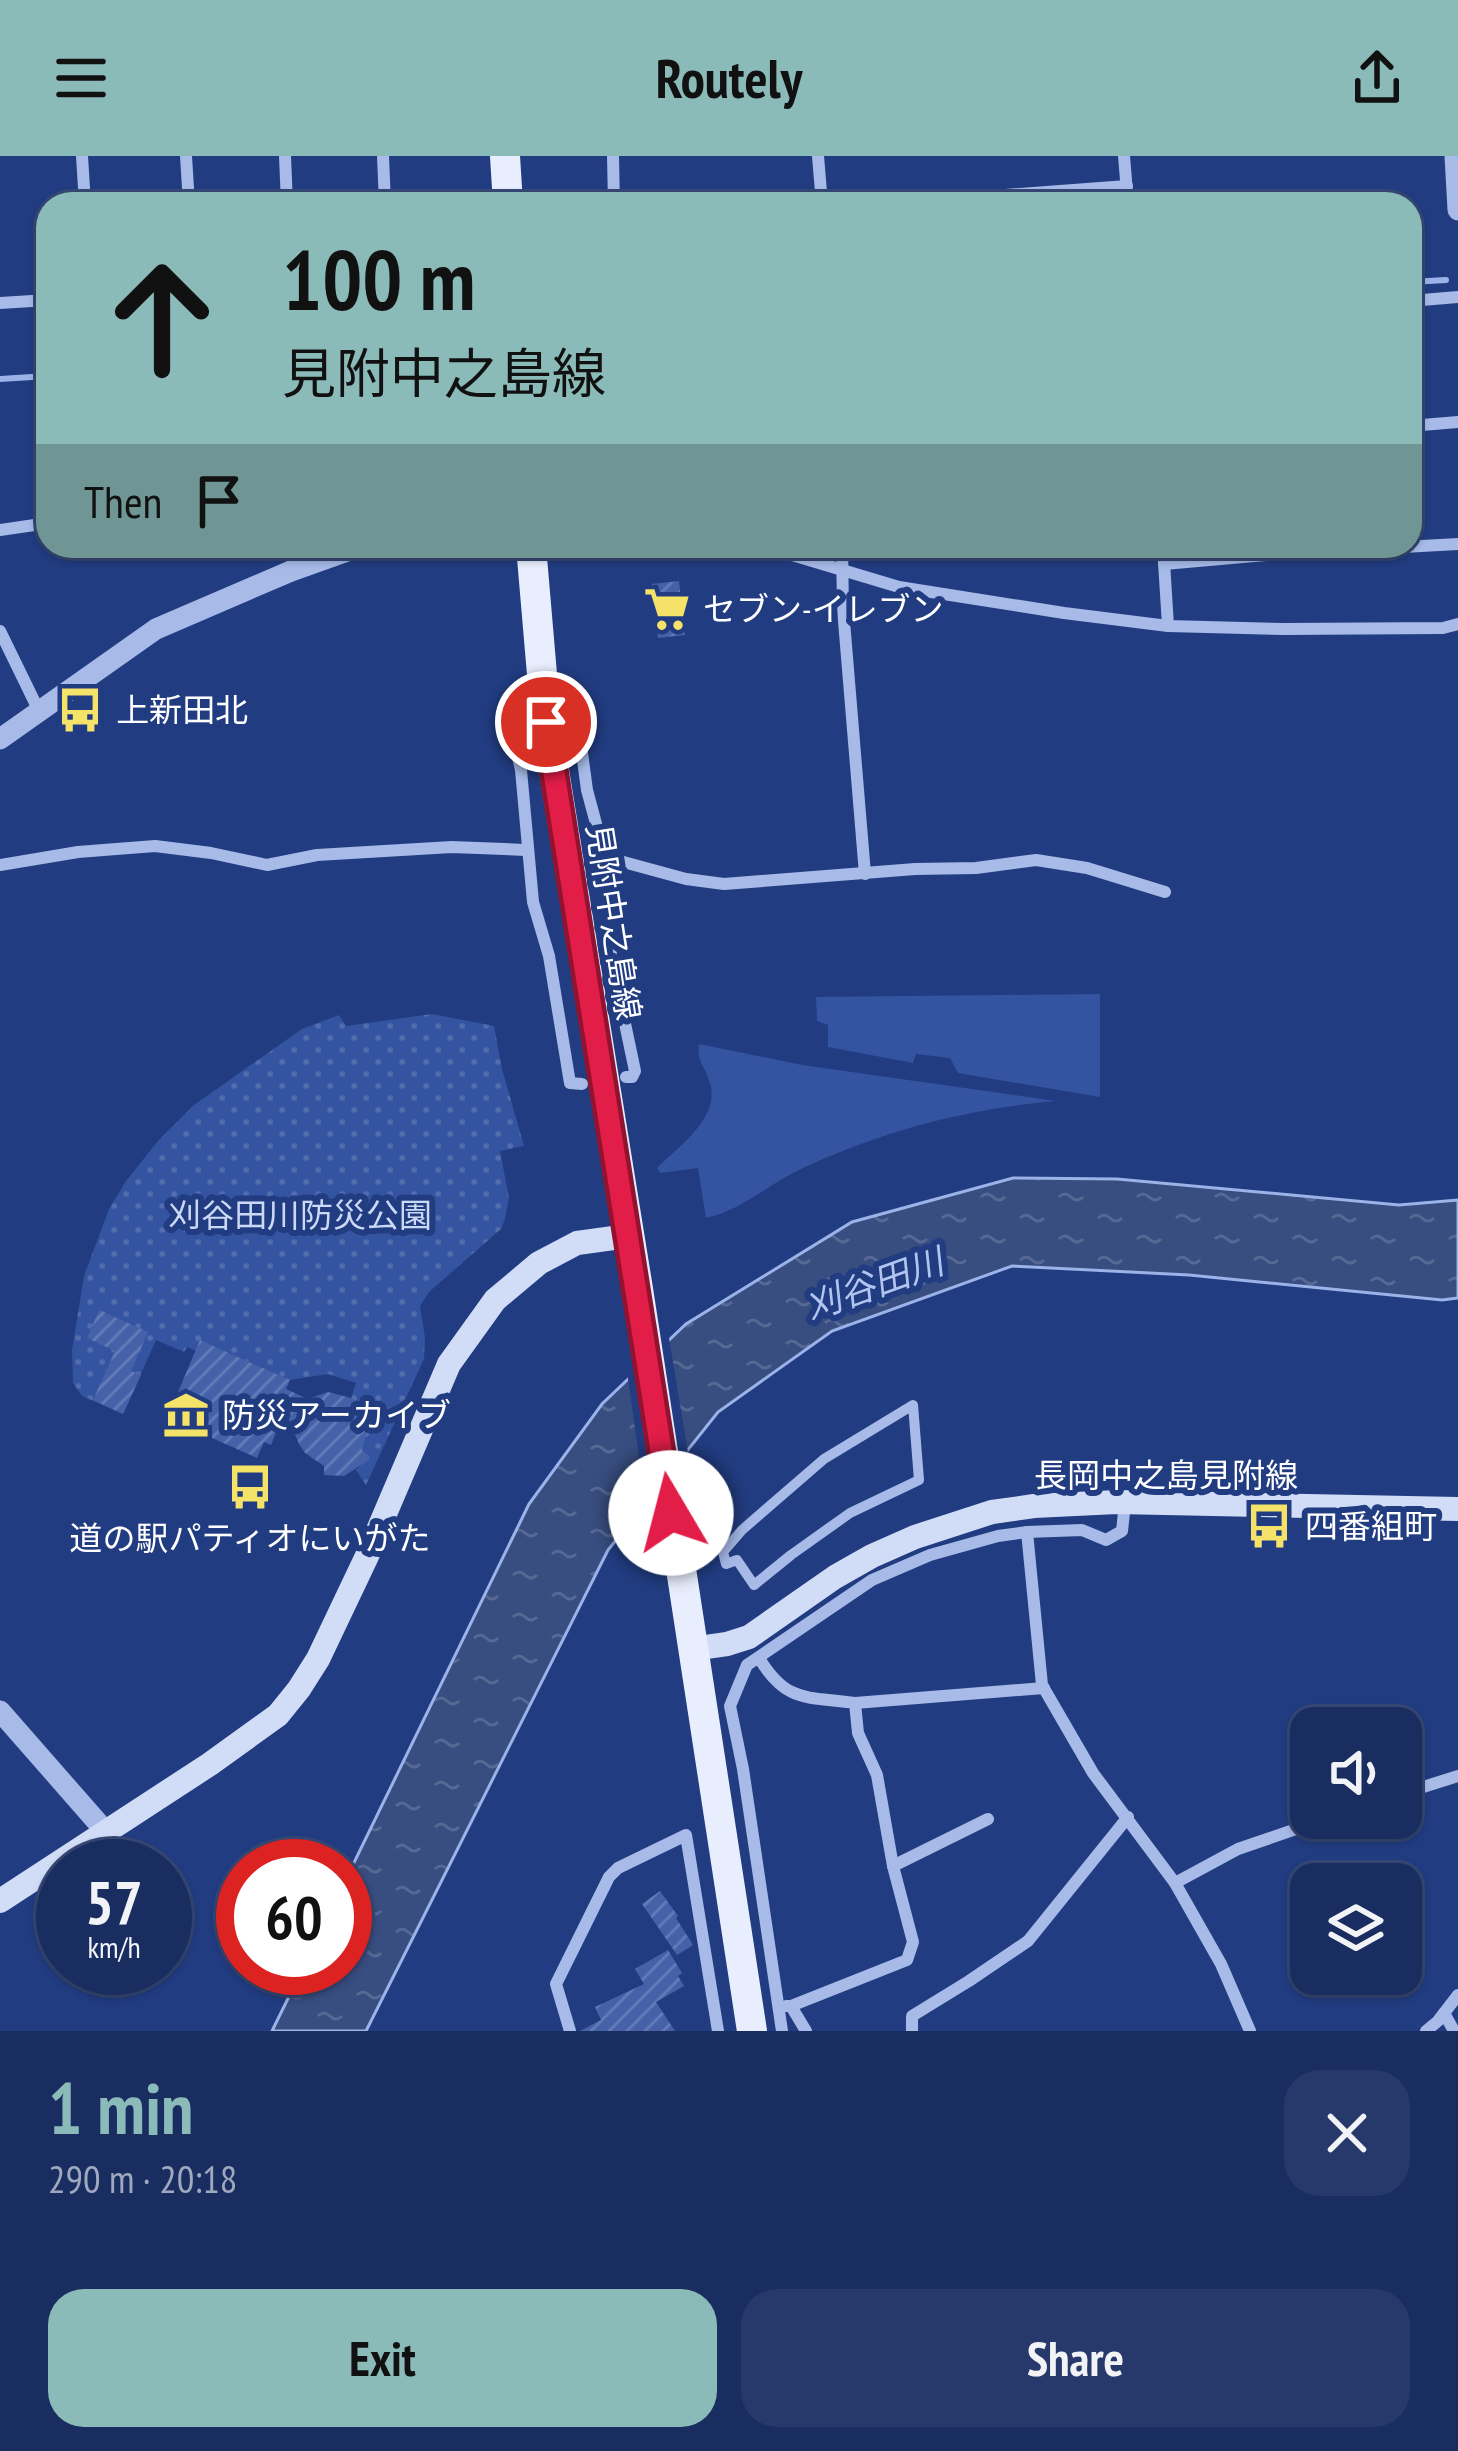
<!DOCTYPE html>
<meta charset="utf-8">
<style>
body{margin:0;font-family:"PT Sans Narrow","Noto Sans JP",sans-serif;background:#26396a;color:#f1f3f6;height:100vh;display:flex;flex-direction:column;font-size:45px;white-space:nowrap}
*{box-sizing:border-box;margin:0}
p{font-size:39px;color:#9fa8bd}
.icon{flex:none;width:66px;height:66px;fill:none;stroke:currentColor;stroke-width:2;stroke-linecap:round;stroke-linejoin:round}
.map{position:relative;height:1875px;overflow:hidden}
.panel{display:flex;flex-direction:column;background:#192d61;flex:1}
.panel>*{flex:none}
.guide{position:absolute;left:36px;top:36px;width:1386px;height:366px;border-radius:36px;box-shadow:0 3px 9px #0004,0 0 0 3px #374976;background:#8bbbb9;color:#111;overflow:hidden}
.tools{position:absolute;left:1290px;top:1551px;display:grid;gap:24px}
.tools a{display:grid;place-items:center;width:132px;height:132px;border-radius:24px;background:#192d61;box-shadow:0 3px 9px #0004,0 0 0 3px #374976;font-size:60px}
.speed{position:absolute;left:36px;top:1683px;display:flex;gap:24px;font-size:60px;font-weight:700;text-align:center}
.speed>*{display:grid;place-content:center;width:156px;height:156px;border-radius:50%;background:#192d61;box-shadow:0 3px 9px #0004,0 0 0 3px #374976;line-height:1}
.speed small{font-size:30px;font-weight:400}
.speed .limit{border:18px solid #d22;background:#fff;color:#111}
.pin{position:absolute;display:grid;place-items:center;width:102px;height:102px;color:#fff;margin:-51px;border:6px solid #fff;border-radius:50%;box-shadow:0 3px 12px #0007}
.me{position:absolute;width:132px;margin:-66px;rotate:352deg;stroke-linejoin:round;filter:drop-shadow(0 0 9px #0008)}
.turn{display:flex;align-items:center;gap:42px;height:252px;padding:0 48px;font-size:54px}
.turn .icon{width:156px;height:156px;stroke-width:2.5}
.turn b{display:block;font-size:84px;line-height:102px}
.then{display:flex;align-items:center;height:114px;padding:0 48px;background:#0003;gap:24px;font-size:45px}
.round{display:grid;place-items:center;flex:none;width:126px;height:126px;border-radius:36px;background:#26396a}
.headline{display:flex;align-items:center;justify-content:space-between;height:204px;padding:0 48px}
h1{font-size:72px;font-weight:800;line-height:90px;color:#8bbbb9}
.cta{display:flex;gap:24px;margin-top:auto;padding:24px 48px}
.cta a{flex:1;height:138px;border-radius:36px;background:#8bbbb9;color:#111;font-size:48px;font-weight:800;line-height:138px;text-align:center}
.cta a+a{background:#26396a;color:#f1f3f6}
header{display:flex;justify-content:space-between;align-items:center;height:156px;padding:0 48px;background:#8bbbb9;color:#111;font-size:54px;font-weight:800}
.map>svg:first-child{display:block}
.grass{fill:#3453a0}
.park{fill:url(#park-dots)}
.water{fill:url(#water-ripples);stroke:#9bb3e9;stroke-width:3}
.pier{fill:#213c81}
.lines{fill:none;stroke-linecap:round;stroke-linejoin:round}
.stream{stroke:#9bb3e9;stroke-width:6}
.building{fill:url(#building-hatch)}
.pedestrian{stroke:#a7bae8;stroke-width:10}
.minor{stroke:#a7bae8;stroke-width:12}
.tertiary{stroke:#a7bae8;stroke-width:21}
.secondary{stroke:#d1dcf7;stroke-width:24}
.primary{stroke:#e9eefe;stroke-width:30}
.route-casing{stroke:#92132f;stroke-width:30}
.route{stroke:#e11d48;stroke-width:21}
.labels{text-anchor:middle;stroke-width:12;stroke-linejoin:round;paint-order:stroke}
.poi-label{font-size:33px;fill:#fff;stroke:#213c81;text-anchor:start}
.street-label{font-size:33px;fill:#fff;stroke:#213c81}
.park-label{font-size:33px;fill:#cbd8f6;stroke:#213c81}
.water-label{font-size:36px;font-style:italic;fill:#b2c5f0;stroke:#213c81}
</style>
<header><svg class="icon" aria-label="menu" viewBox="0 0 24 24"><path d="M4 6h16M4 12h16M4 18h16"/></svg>Routely<svg class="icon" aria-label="share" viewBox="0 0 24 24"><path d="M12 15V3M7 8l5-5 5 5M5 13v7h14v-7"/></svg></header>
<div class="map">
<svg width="1458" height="1875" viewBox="0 0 1458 1875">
<defs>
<pattern id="park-dots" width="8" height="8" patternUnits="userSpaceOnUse" patternTransform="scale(3)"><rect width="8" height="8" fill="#3453a0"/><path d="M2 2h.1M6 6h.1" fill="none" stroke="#526dae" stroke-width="1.8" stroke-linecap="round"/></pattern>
<pattern id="water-ripples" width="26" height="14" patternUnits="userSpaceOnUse" patternTransform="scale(3)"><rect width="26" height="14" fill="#384d80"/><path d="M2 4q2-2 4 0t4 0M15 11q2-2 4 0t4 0" fill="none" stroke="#566893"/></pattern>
<pattern id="building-hatch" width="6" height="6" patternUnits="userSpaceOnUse" patternTransform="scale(3)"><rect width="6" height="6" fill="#4562a9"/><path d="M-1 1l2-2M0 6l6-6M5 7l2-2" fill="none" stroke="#617ab6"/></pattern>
</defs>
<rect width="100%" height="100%" fill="#213c81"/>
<g class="grass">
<path d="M1100,838V941L958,917L950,902L916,898L913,907L828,891V869L817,865L816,841Z"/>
<path d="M699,888L802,909L1056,945C967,953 886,974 805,1011C771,1026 743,1054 706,1062L698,1012L660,1017L657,1012C679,990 723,960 709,924C704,909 696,904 699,888Z"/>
</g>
<path class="park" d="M432,858L494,870L502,913L524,990L500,995L509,1042L505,1063L501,1073L429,1136L420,1150L425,1182L424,1203L366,1329L356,1314L370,1300L361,1293C368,1273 368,1256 351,1242L356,1227L328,1218L290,1224L201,1185L196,1195L187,1191L184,1196L156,1184L123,1258L82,1240L73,1227L72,1194L84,1120L109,1053L126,1025L158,985L194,949L302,873L339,859L346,870Z"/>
<path class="water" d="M1013,1022L1117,1023L1399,1049L1458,1044V1142L1442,1144L1189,1119L1012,1110L832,1175L718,1256L608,1394L366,1875H272L303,1812H345V1725L529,1348L602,1248L686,1168L852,1066Z"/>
<path class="pier" d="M668,1176L689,1303L647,1355L627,1216Z"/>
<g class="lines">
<g class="stream">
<path d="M1410,126L1446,124"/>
<path d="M0,223L48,220"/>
</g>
</g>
<g class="building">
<path d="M679,425L685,479L658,482L652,428Z"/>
<path d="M99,1154L148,1176L131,1215L141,1219L123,1258L93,1244L115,1195L87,1182Z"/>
<path d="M200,1184L290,1224L286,1233L308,1243L328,1236L351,1242L360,1250L365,1261L366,1279L362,1294L370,1300L366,1306L344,1320L324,1319V1310L305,1297L299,1288L285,1254L271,1289L264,1286L257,1302L167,1262Z"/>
<path d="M660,1735L678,1760L676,1762L693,1789L677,1799L642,1748Z"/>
<path d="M668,1794L682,1817L678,1820L684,1830L656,1846L675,1875H580L601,1864L595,1851L644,1828L635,1813Z"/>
</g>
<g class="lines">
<path class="pedestrian" d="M913,1249L919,1324L850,1357L791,1399L754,1429L737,1404L726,1408L723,1396L742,1374L824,1303Z"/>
<g class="minor">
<path d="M82,0L85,48"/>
<path d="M186,0L189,48"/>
<path d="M285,0L287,48"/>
<path d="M383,0L385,48"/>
<path d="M613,0L614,48"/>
<path d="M818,0L822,48"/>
<path d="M1124,0L1128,48"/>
<path d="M882,48L1127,30"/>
<path d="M1410,145L1458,141"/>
<path d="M0,147L48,144"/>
<path d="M1410,270L1458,266"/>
<path d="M0,374L48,367"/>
<path d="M762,390L899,431L1064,457L1168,470L1283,473L1443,472L1458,468"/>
<path d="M842,390L843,453L865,718"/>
<path d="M1163,390L1168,470"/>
<path d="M1164,408L1277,398L1458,388"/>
<path d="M0,475L39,555"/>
<path d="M605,701L686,723L724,728L915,713L976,712L1036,704L1087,712L1165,736"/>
<path d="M0,709L78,696L155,690L211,697L267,709L317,699L452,691L526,694"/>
<path d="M582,928L570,927L549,800L533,746L521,614L513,580L516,575L546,565H576L582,572V597L587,634L605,701L611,801L635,915L632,921H626"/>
<path d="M1027,1376L1042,1529L1093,1617L1175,1727L1221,1808L1250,1875"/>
<path d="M759,1502C787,1548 807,1540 855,1547L858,1577L877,1619L893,1710"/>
<path d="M855,1547L1044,1532"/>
<path d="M1401,1638L1458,1620"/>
<path d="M1175,1727L1238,1693L1328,1662"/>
<path d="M786,1850H791L806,1875"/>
<path d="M791,1850L907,1804L913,1786L893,1710L988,1663"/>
<path d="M1444,1857L1454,1875"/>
<path d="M570,1875L556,1828L609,1721L618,1712L686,1679L718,1875"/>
<path d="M782,1875L743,1613L730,1550L747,1509L872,1424L930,1399L998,1380L1027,1376L1082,1374L1106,1384L1122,1375L1125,1347"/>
<path d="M912,1875V1860L969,1825L1028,1785L1128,1661"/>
<path d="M1426,1875L1438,1865L1458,1839"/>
</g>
<g class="tertiary">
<path d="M1455,0L1458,54"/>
<path d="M0,583L156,473L291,415L361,390"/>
<path d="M0,1555L106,1676"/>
</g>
<g class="secondary">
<path d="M692,1493L727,1488L749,1481L835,1421L872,1400L915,1381L992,1356L1034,1350L1117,1346L1458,1353"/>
<path d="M0,1745L210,1608L278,1559L299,1533L318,1503L367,1400L449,1208L495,1144L539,1107L577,1087L628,1080"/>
</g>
<g class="primary">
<path d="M505,0L508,48"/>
<path d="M531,390L546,565L638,1133L752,1875"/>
</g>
</g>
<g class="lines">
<g class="route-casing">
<path id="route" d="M546,566L671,1357"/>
</g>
<use href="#route" class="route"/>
</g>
<defs>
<g id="supermarket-bare" transform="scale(3.6)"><path d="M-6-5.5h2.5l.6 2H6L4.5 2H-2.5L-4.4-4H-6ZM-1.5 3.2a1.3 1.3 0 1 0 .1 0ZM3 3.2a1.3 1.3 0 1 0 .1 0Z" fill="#f5e268" stroke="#213c81" stroke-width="2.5" paint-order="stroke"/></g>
<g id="bus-bare" transform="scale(3.6)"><path d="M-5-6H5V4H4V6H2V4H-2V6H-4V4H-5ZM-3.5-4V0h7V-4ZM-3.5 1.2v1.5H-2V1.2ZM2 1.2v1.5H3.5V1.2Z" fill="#f5e268" stroke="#213c81" stroke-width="2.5" paint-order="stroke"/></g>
<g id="museum-bare" transform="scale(3.6)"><path d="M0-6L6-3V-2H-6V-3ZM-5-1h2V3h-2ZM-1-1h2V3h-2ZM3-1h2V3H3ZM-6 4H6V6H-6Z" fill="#f5e268" stroke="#213c81" stroke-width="2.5" paint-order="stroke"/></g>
</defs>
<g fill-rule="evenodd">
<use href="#supermarket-bare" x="667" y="453"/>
<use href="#bus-bare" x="80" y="554"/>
<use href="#museum-bare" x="186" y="1259"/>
<use href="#bus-bare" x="250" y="1331"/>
<use href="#bus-bare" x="1269" y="1370"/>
</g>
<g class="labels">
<g class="poi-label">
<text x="703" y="465">セブン-イレブン</text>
<text x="116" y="566">上新田北</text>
<text x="222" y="1271">防災アーカイブ</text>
<text x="1305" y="1382">四番組町</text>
<text x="250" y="1394" text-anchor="middle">道の駅パティオにいがた</text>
</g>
<g class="street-label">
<text transform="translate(614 766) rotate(81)" y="12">見附中之島線</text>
<text x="1166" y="1331">長岡中之島見附線</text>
</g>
<g class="park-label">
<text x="300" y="1071">刈谷田川防災公園</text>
</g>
<g class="water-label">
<text transform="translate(874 1128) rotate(-20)" y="13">刈谷田川</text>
</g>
</g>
</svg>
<div class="tools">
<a><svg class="icon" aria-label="sound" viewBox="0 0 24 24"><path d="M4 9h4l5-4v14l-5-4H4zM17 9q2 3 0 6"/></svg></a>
<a><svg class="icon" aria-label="layers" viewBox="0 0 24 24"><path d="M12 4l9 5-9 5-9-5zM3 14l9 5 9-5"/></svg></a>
</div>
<div class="speed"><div>57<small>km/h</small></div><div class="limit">60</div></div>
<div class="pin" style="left:546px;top:566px;background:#d93025"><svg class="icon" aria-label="arrive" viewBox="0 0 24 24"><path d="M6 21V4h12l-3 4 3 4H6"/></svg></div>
<svg class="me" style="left:671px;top:1357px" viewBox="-20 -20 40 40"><circle r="19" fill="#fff"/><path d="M0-13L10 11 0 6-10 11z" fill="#e11d48"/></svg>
<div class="guide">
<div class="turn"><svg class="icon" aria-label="ahead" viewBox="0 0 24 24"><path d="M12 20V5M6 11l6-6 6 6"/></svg><div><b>100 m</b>見附中之島線</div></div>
<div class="then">Then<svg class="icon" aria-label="arrive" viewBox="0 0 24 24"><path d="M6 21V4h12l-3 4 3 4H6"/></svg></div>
</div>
</div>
<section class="panel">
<div class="headline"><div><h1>1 min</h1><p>290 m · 20:18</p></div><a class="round"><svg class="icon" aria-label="close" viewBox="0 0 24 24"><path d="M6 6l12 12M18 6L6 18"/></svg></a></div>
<div class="cta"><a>Exit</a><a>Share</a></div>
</section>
